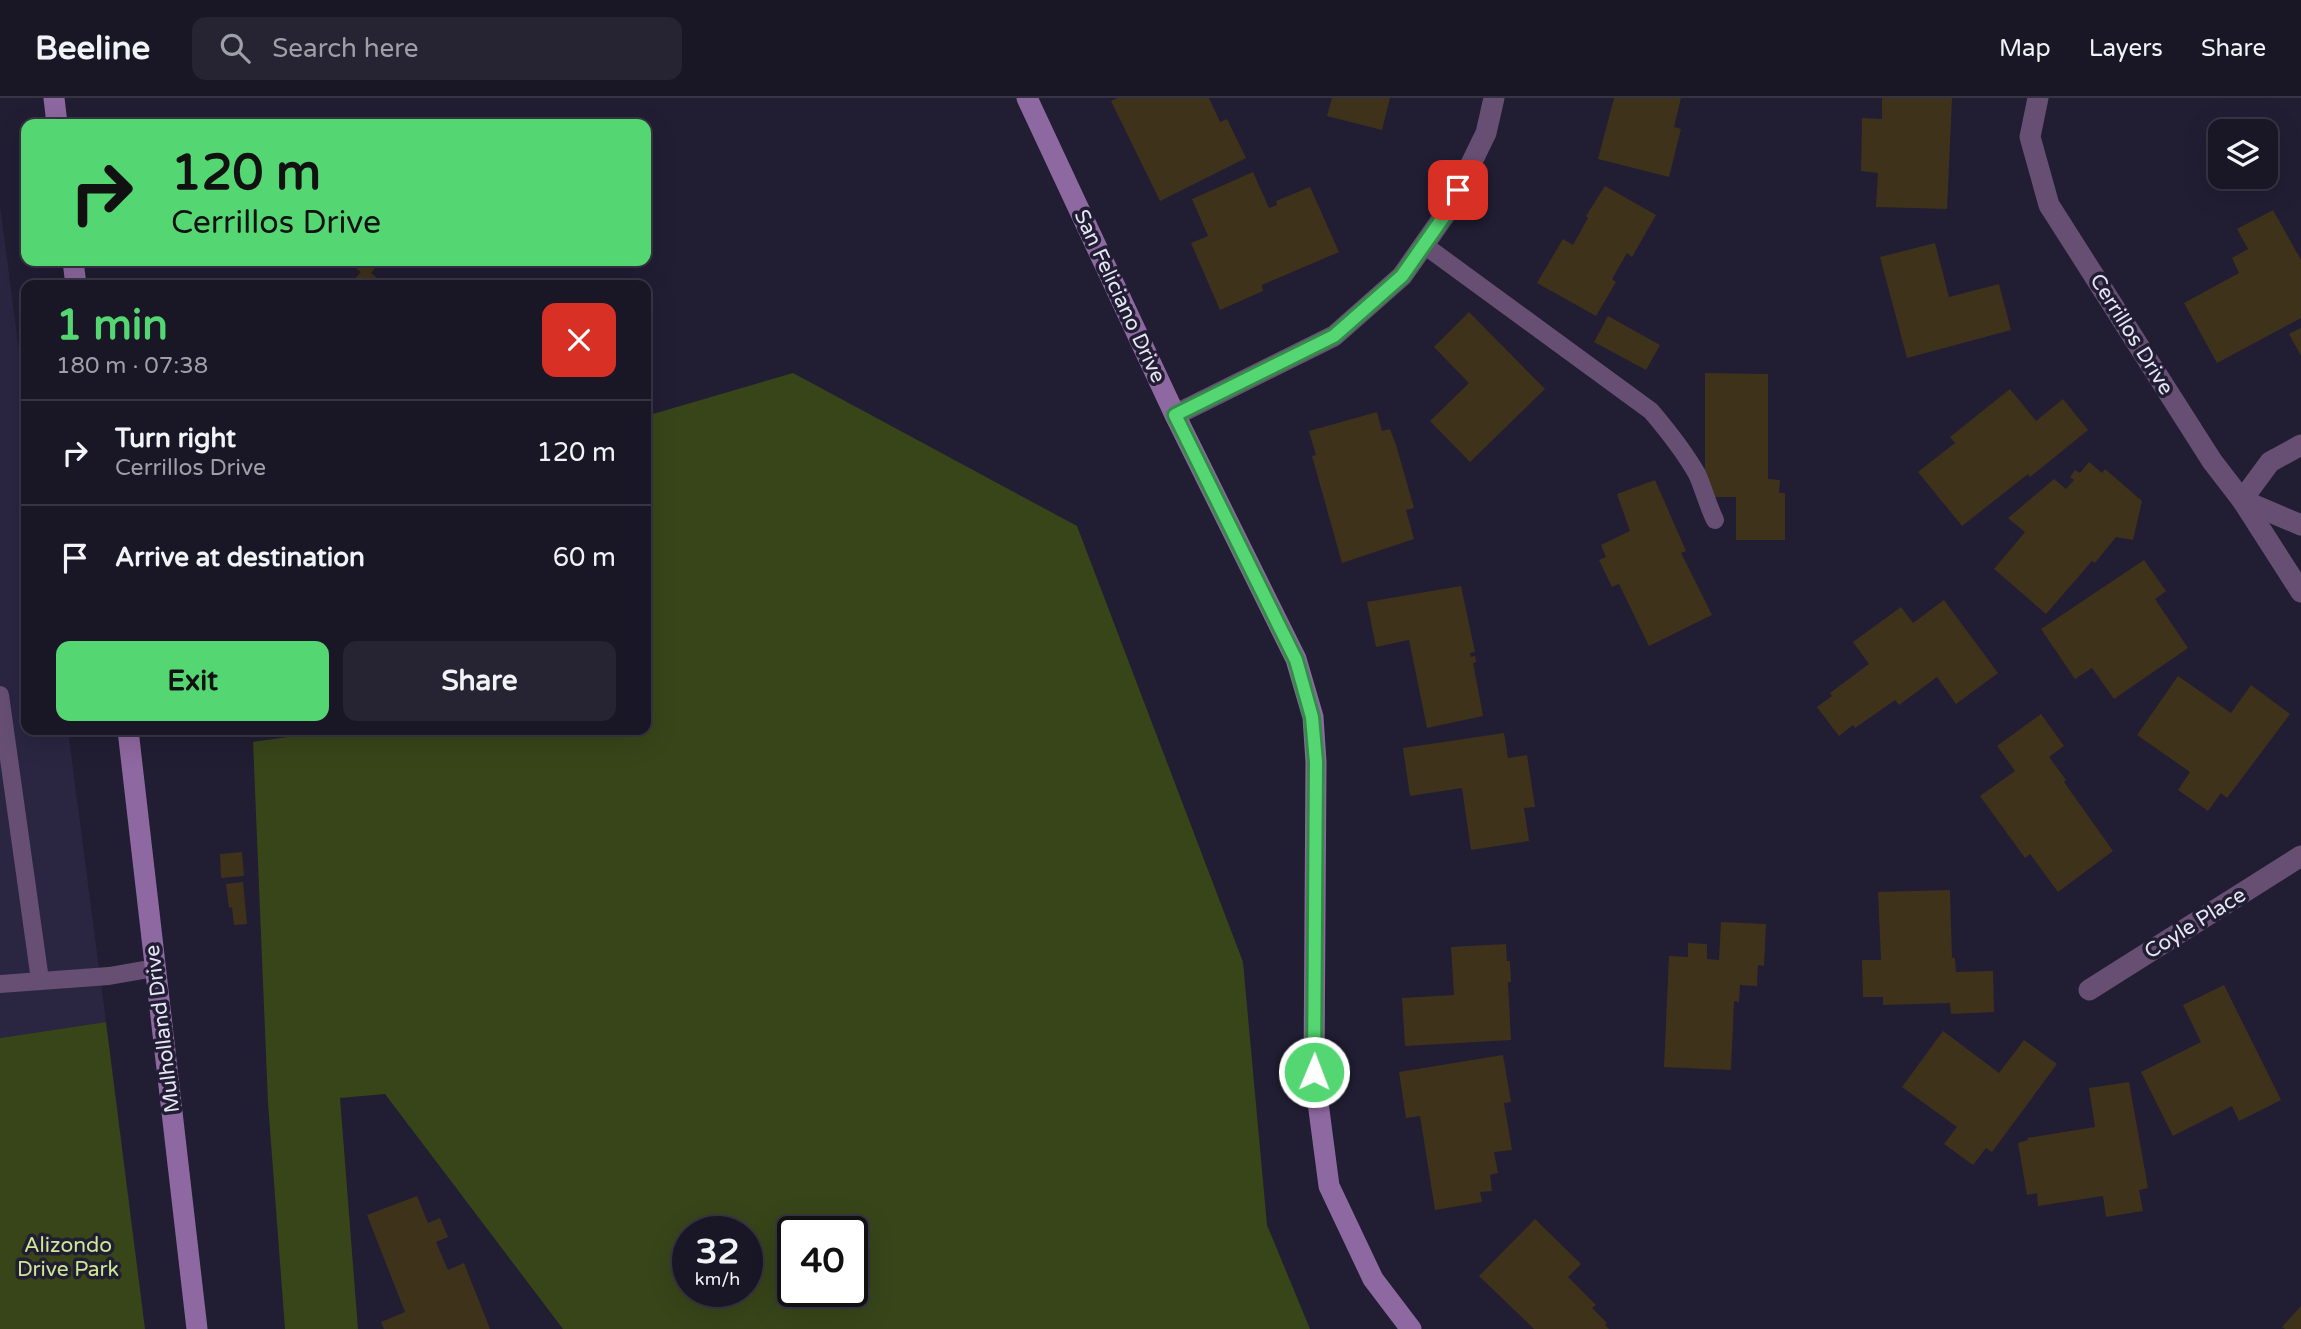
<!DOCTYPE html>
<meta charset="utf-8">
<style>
body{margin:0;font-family:"Varela Round",sans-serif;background:#262332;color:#f1f3f6;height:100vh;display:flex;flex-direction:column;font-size:26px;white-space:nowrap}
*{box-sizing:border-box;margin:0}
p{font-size:23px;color:#9f9fa7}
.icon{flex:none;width:38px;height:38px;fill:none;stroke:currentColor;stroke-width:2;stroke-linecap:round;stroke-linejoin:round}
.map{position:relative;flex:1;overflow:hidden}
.side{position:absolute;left:21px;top:182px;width:630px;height:455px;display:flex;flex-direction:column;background:#191626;border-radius:14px;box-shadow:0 7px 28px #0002,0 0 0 2px #373543}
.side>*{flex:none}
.hud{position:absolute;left:21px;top:21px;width:630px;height:147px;border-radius:14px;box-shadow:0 7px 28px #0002,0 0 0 2px #373543;background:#54d672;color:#111;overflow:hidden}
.tools{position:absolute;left:2208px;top:21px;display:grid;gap:14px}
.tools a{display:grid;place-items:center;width:70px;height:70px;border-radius:14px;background:#191626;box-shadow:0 7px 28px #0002,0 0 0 2px #373543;font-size:35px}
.speed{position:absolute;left:672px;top:1118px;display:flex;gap:14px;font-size:35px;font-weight:700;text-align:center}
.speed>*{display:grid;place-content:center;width:91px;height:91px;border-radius:50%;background:#191626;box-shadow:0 7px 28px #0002,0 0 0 2px #373543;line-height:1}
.speed small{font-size:18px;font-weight:400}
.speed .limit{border:4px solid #111;border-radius:10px;background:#fff;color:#111}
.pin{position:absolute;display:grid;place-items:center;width:60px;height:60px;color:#fff;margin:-30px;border-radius:14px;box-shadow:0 4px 10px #0006}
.me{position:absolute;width:77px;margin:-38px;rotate:1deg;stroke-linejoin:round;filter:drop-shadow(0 0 5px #0008)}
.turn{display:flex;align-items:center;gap:24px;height:147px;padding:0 35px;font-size:32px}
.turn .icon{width:91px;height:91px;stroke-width:2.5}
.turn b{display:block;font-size:49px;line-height:60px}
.round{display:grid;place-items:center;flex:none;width:74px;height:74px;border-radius:14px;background:#262332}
.summary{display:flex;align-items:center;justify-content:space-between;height:119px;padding:0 35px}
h1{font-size:42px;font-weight:700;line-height:52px;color:#54d672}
.action{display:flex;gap:14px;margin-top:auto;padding:14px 35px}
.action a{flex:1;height:80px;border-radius:14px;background:#54d672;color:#111;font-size:28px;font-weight:700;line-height:80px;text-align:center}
.action a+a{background:#262332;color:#f1f3f6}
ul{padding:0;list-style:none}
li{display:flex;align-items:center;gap:21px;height:105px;padding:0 35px;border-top:2px solid #373543}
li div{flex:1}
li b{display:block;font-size:26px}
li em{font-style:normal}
header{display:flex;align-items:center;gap:42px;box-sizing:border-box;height:98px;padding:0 35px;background:#191626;border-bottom:2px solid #373543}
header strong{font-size:33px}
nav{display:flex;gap:38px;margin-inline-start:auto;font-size:24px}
.search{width:490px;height:63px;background:#262332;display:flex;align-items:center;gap:18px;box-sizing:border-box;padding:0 24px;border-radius:14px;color:#9f9fa7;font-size:26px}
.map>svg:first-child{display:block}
.built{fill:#2a2541}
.green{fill:#384519;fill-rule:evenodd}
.building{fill:#3f321b}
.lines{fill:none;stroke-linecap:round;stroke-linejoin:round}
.lane{stroke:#664f72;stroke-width:18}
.street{stroke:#664f72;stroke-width:21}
.secondary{stroke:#8e68a0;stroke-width:21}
.route-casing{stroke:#378b4a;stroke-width:18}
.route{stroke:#54d672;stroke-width:12}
.labels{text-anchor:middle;stroke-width:7;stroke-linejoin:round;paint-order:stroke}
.street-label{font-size:21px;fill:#e6e5f4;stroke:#211d33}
.park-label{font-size:21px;fill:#cde795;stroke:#211d33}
</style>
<header>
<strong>Beeline</strong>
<div class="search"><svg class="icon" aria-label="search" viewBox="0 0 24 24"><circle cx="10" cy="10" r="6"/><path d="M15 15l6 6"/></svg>Search here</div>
<nav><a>Map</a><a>Layers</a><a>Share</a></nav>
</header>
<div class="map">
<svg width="2301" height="1231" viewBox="0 0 2301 1231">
<rect width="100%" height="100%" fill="#211d33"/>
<path class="built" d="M0,107L26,305V632H68L106,924L0,940Z"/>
<g class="green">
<path d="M793,275L1077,428L1243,864L1267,1127L1310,1231H563L385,996L340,1000L358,1231H285L268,1005L253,644L338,632H646V318ZM688,1134H747V1194H688ZM793,1134H852V1194H793Z"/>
<path d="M106,924L145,1231H0V940Z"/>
</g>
<g class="building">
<path d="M1117,0H1209L1220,24L1227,21L1246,60L1160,103L1111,3Z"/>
<path d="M1332,0H1390L1382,32L1327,18Z"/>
<path d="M1614,0H1681L1674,29L1681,31L1669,79L1598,61Z"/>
<path d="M1882,0H1952L1947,111L1876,109L1878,75L1861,73L1862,20L1882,21Z"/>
<path d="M1253,74L1269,110L1277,107L1276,103L1310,89L1339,154L1262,187L1263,193L1220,212L1191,145L1208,138L1192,101Z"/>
<path d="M1605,88L1656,117L1632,159L1627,155L1612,181L1616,184L1596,218L1537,185L1563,141L1573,147L1588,120L1586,118Z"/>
<path d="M2273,112L2301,162V220L2217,265L2184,205L2239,175L2232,160L2248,151L2237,131Z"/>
<path d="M1935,145L1949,199L1999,186L2011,232L1907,260L1880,159Z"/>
<path d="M353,163H381L371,175L385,187H354L352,184L361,174L350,166Z"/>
<path d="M1469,214L1545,291L1470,364L1430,323L1469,285L1434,249Z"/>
<path d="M1608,218L1660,247L1646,272L1594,244Z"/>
<path d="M2301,230V258L2289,236Z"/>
<path d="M1705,275L1768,276V381L1780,382L1779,395H1785V442H1736V399H1705Z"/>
<path d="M2010,291L2036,323L2063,301L2088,332L2030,379L2028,376L1962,428L1918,374L1955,345L1950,339Z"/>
<path d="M1377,314L1382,333L1390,331L1396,347L1414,410L1406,412L1414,441L1342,465L1312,358L1316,357L1309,333Z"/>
<path d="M2089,364L2102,375L2105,371L2142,403L2133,442L2116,439L2095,465L2092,463L2046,516L1994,471L2025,434L2008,420L2054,381L2066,391L2074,382L2070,379L2075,372L2080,375Z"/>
<path d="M1655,382L1686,453L1681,455L1712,517L1649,548L1619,486L1612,489L1599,462L1606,459L1601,447L1630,433L1617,396Z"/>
<path d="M2144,462L2166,493L2155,501L2188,550L2114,601L2092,570L2075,581L2041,531Z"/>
<path d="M1461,488L1475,554L1470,555L1471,559L1475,558L1476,564L1473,565L1483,618L1427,630L1409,542L1376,549L1367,504Z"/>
<path d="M1944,502L1998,575L1956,606L1937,579L1899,607L1895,602L1855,630L1853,627L1839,638L1817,609L1832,598L1830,595L1869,566L1853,544L1901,509L1913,525Z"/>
<path d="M2178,578L2231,615L2251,587L2290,616L2227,700L2221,695L2208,713L2178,692L2190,674L2137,637Z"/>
<path d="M2041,616L2064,648L2049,659L2066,682L2064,684L2113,753L2058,794L2030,756L2025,760L1980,698L2015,673L1997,648Z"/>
<path d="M1504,635L1508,660L1527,657L1535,709L1524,710L1529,743L1471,752L1462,690L1410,698L1403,650Z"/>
<path d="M242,754L244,778L221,780L220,756Z"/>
<path d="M243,784L247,826L234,827L232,809L229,810L226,786Z"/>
<path d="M1950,792L1952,860H1955L1956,874L1993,873L1994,914L1951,916L1950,905L1883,907V899H1863L1862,862H1881L1878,794Z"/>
<path d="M1721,824L1766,826L1764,868L1758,867L1757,888L1740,887L1739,904L1734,903L1731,972L1664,969L1669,858L1688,859V845L1707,846V861L1719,862Z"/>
<path d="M1506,846L1507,863H1510L1511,884H1508L1511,942L1405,948L1402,900L1454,897L1451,849Z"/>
<path d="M2224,887L2281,1002L2239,1023L2232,1008L2173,1038L2141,974L2201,944L2183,907Z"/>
<path d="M1943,933L1999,975L2024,942L2057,966L1992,1054L1986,1050L1973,1067L1944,1046L1957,1029L1902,989Z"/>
<path d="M1503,957L1511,1004L1504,1005L1512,1052L1494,1054L1498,1075L1490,1077L1492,1093L1480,1094L1482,1104L1435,1112L1420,1018L1406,1020L1399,974Z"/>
<path d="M2129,984L2148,1090L2139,1092L2143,1113L2106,1119L2103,1098L2038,1108L2037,1095L2027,1097L2018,1045L2028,1042L2027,1040L2095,1029L2089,990Z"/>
<path d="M417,1098L428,1125L440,1120L448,1139L436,1144L448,1172L464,1165L490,1231H384L381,1224L405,1214L367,1117Z"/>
<path d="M1535,1121L1581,1166L1568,1179L1596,1207L1592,1210L1607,1225L1605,1227L1609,1231H1534L1479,1178Z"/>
<path d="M2301,1208V1231H2285L2282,1229Z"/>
</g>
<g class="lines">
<g class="lane">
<path d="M1424,147L1651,313C1668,333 1684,353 1697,376C1703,389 1708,408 1715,422"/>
<path d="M0,597L40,882"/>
<path d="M0,886L109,878L155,870"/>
</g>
<g class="street">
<path d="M2038,0L2030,39L2049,107L2212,363L2242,402L2301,427"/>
<path d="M1175,317L1334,238L1402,178L1449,111L1486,35L1494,0"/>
<path d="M2301,347L2270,364L2242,402L2301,494"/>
<path d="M2089,892L2301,758"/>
</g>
<g class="secondary">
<path d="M54,0L57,26"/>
<path d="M1027,0L1175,317L1296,561L1313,619L1316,664L1314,974L1329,1088L1373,1181L1411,1231"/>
<path d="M73,163L76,187"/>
<path d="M128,632L197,1231"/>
</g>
</g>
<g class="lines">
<g class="route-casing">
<path id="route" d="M1314,974L1316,664L1312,619L1296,562L1175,317L1334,238L1402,178L1449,111L1458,92"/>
</g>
<use href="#route" class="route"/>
</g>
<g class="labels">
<g class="street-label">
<text transform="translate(1120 198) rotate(65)" y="7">San Feliciano Drive</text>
<text transform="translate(2132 236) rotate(58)" y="7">Cerrillos Drive</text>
<text transform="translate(2195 825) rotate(-32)" y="7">Coyle Place</text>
<text transform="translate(162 931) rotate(-97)" y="7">Mulholland Drive</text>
</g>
<g class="park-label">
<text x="68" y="1154">Alizondo<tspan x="68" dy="24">Drive Park</tspan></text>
</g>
</g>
</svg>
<div class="tools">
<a><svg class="icon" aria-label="layers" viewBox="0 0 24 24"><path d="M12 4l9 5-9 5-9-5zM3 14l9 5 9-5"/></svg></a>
</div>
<div class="speed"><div>32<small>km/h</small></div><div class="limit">40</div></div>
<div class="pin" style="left:1458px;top:92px;background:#d93025"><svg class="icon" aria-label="arrive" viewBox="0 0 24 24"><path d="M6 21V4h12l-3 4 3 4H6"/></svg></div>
<svg class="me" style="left:1314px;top:974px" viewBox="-20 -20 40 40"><circle r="17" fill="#54d672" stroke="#fff" stroke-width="3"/><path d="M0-11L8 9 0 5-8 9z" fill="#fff"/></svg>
<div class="hud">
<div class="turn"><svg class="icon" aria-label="right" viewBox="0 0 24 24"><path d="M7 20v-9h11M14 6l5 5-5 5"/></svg><div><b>120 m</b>Cerrillos Drive</div></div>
</div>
<section class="side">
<div class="summary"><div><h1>1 min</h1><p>180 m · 07:38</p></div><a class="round" style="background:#d93025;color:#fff"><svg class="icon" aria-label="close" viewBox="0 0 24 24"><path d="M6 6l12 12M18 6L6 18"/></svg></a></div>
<ul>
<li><svg class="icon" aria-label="right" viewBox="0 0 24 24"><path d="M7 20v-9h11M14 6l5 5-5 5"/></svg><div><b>Turn right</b><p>Cerrillos Drive</p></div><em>120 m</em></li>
<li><svg class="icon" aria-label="arrive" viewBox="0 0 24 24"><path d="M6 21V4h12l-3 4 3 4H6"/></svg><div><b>Arrive at destination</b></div><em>60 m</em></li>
</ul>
<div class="action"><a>Exit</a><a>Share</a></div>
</section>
</div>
